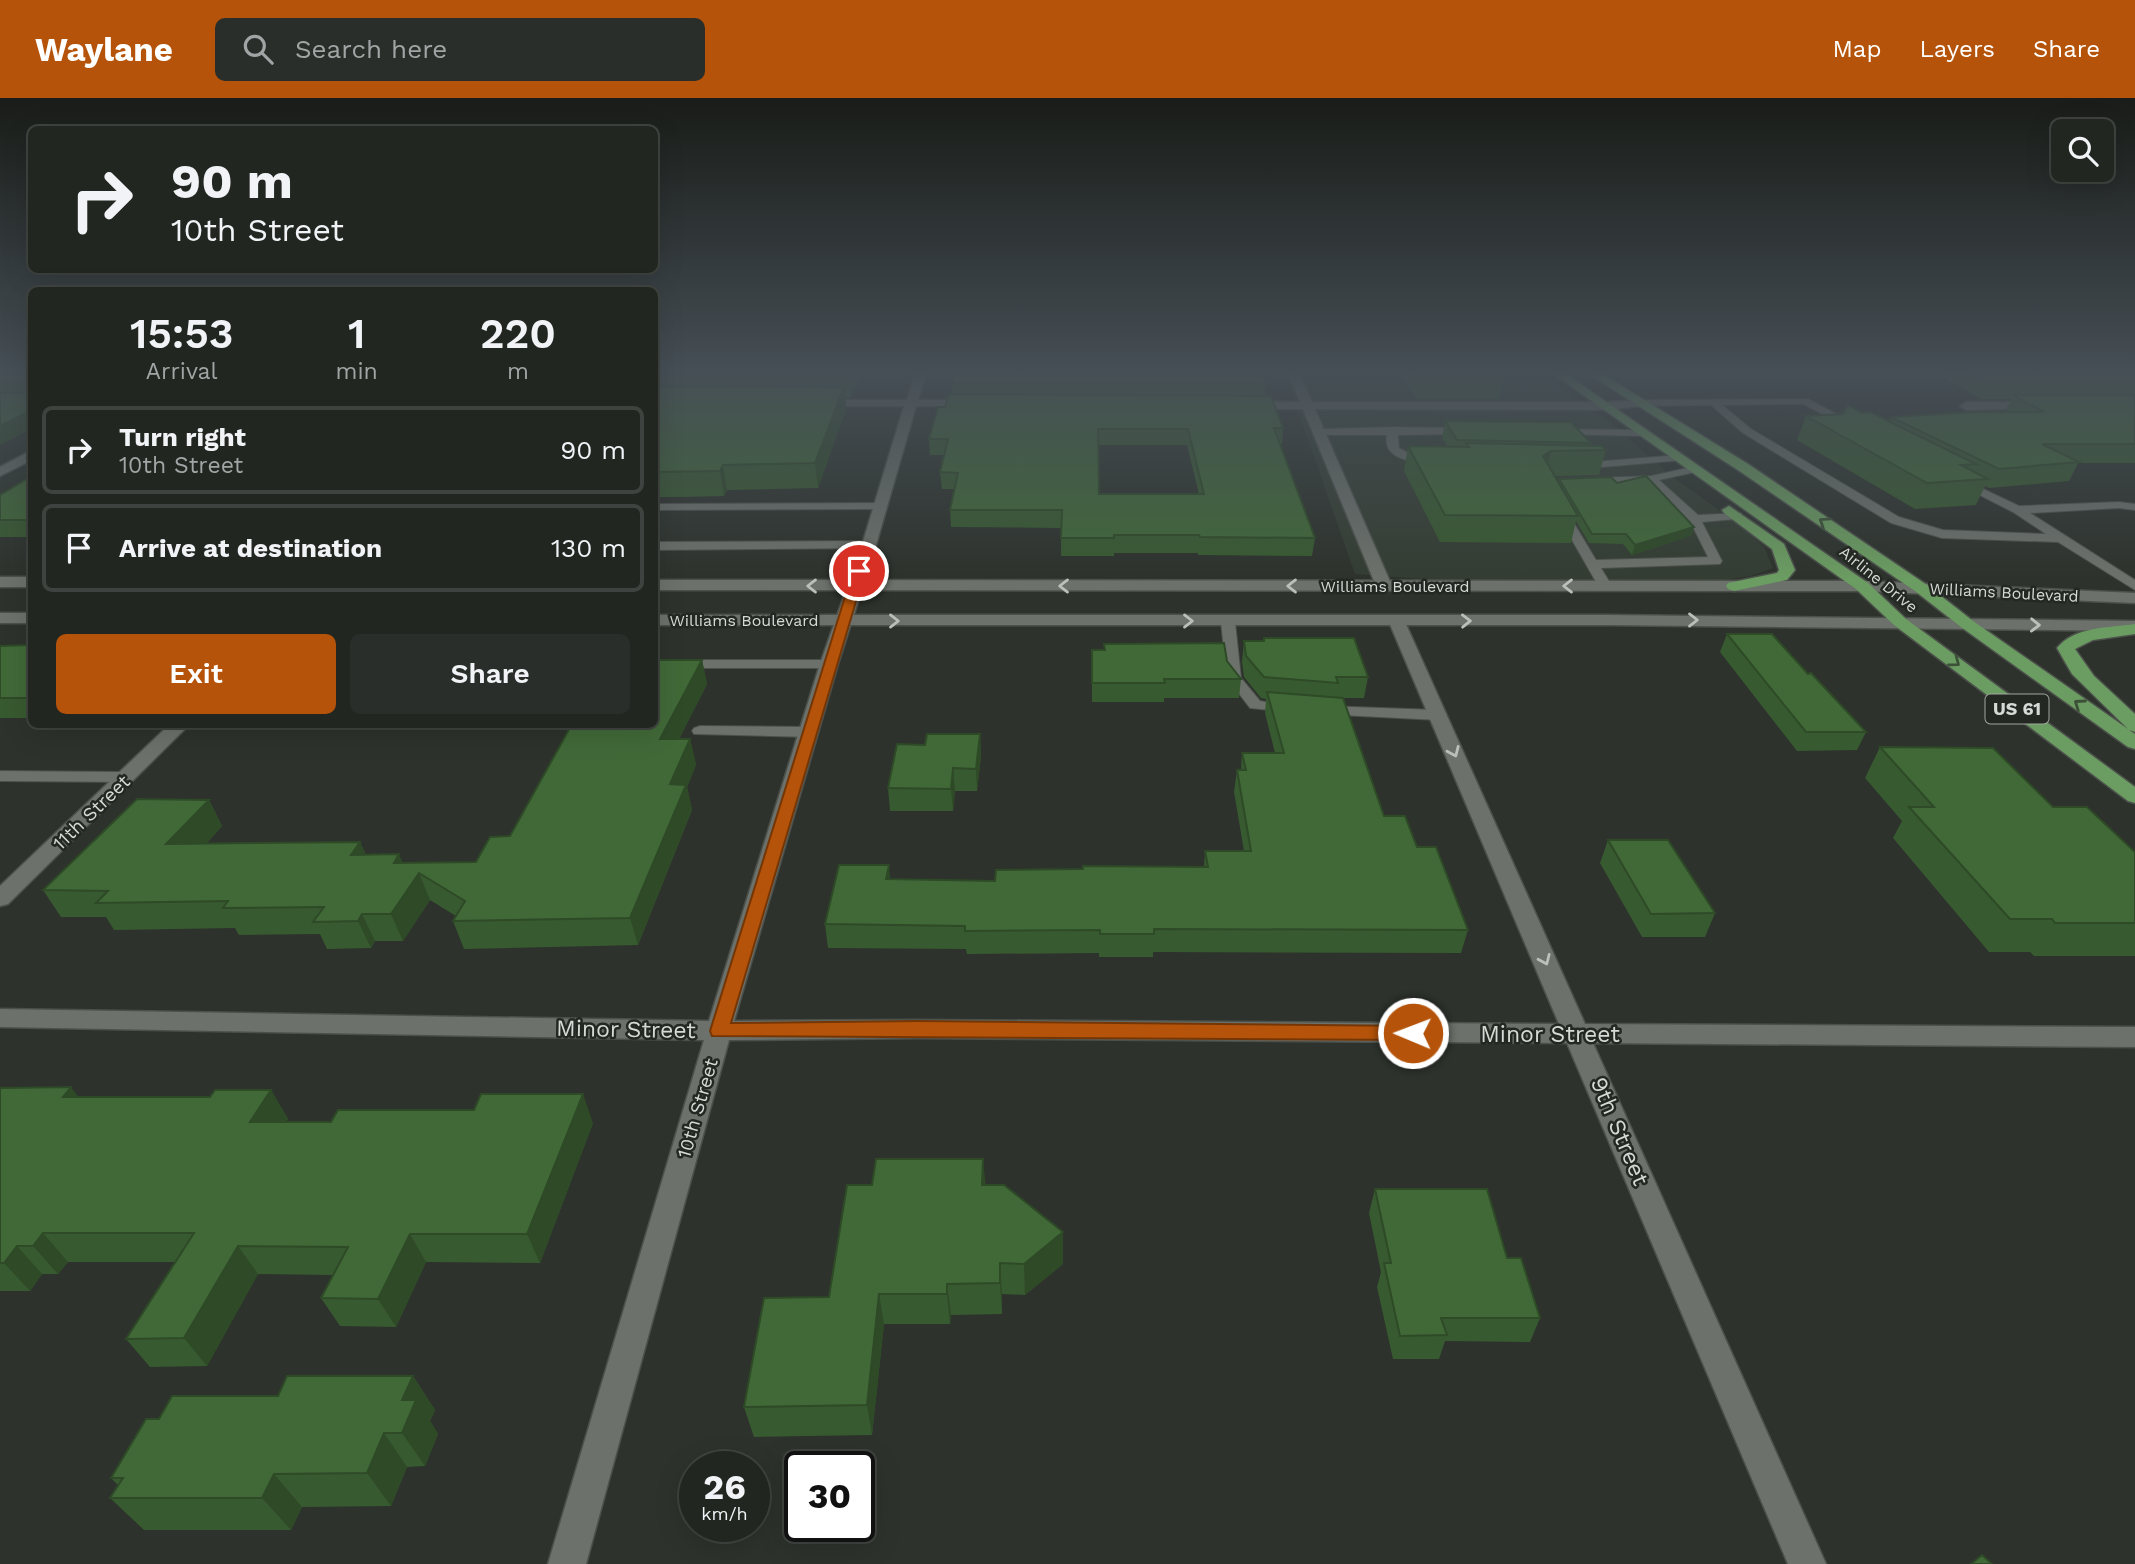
<!DOCTYPE html>
<style>
body{margin:0;font-family:"Work Sans",sans-serif;background:#2a2e2a;color:#f1f3f6;height:100vh;display:flex;flex-direction:column;font-size:26px;white-space:nowrap}
*{box-sizing:border-box;margin:0}
p{font-size:23px;color:#a2a5a5}
.icon{flex:none;width:38px;height:38px;fill:none;stroke:currentColor;stroke-width:2;stroke-linecap:round;stroke-linejoin:round}
.map{position:relative;flex:1;overflow:hidden}
.drawer{position:absolute;left:28px;top:189px;width:630px;height:441px;display:flex;flex-direction:column;background:#222621;border-radius:10px;box-shadow:0 7px 28px #0002,0 0 0 2px #3f433f}
.drawer>*{flex:none}
.guide{position:absolute;left:28px;top:28px;width:630px;height:147px;border-radius:10px;box-shadow:0 7px 28px #0002,0 0 0 2px #3f433f;background:#222621;color:#f1f3f6;overflow:hidden}
.fabs{position:absolute;left:2051px;top:21px;display:grid;gap:14px}
.fabs a{display:grid;place-items:center;width:63px;height:63px;border-radius:10px;background:#222621;box-shadow:0 7px 28px #0002,0 0 0 2px #3f433f;font-size:35px}
.speed{position:absolute;left:679px;top:1353px;display:flex;gap:14px;font-size:35px;font-weight:700;text-align:center}
.speed>*{display:grid;place-content:center;width:91px;height:91px;border-radius:50%;background:#222621;box-shadow:0 7px 28px #0002,0 0 0 2px #3f433f;line-height:1}
.speed small{font-size:18px;font-weight:400}
.speed .limit{border:4px solid #111;border-radius:10px;background:#fff;color:#111}
.pin{position:absolute;display:grid;place-items:center;width:60px;height:60px;color:#fff;margin:-30px;border:4px solid #fff;border-radius:50%;box-shadow:0 2px 7px #0007}
.me{position:absolute;width:77px;margin:-38px;rotate:271deg;stroke-linejoin:round;filter:drop-shadow(0 0 5px #0008)}
.turn{display:flex;align-items:center;gap:24px;height:147px;padding:0 28px;font-size:32px}
.turn .icon{width:91px;height:91px;stroke-width:2.5}
.turn b{display:block;font-size:49px;line-height:60px}
.eta{display:flex;justify-content:space-evenly;align-items:center;height:119px;text-align:center}
.eta b{font-size:42px;font-weight:600;line-height:49px}
.primary-button{display:flex;gap:14px;margin-top:auto;padding:14px 28px}
.primary-button a{flex:1;height:80px;border-radius:10px;background:#b45309;color:#fff;font-size:28px;font-weight:600;line-height:80px;text-align:center}
.primary-button a+a{background:#2a2e2a;color:#f1f3f6}
ul{padding:0;list-style:none}
li{display:flex;align-items:center;gap:21px;height:88px;margin:0 14px 10px;padding:0 14px;border:4px solid #3f433f;border-radius:10px}
li div{flex:1}
li b{display:block;font-size:26px}
li em{font-style:normal}
header{display:flex;align-items:center;gap:42px;box-sizing:border-box;height:98px;padding:0 35px;background:#b45309;color:#fff}
header strong{font-size:33px}
nav{display:flex;gap:38px;margin-inline-start:auto;font-size:24px}
.search{width:490px;height:63px;background:#2a2e2a;display:flex;align-items:center;gap:18px;box-sizing:border-box;padding:0 24px;border-radius:10px;color:#a2a5a5;font-size:26px}
.map>svg:first-child{display:block}
.built{fill:#343d32}
.lines{fill:none;stroke-linecap:round;stroke-linejoin:round}
.lane-casing{stroke:#4c504b;stroke-width:2}
.street-casing{stroke:#4c504b;stroke-width:3}
.secondary-casing{stroke:#4c504b;stroke-width:3}
.highway-casing{stroke:#4c504b;stroke-width:3}
.lane{fill:#6c716b;fill-rule:evenodd}
.street{fill:#6c716b;fill-rule:evenodd}
.secondary{fill:#6c716b;fill-rule:evenodd}
.highway{fill:#6b9c61;fill-rule:evenodd}
.wall{fill:#385a30;fill-rule:evenodd}
.shaded-wall{fill:#2e4a27}
.building{fill:#416938;stroke:#2e4a27;stroke-width:2;fill-rule:evenodd}
.oneway{stroke:#3d5139}
.oneway2{stroke:#bcc0bb}
.route{fill:#b45309;stroke:#753606;stroke-width:2}
.labels{text-anchor:middle;stroke-width:5;stroke-linejoin:round;paint-order:stroke}
.far-street-label{font-size:16px;fill:#d6dad6;stroke:#242823}
.shield{fill:#242823;stroke:#a1a5a0;stroke-width:2}
.shield-label{font-size:18px;font-weight:bold;fill:#d6dad6}
.street-label{font-size:19px;fill:#d6dad6;stroke:#242823}
.near-street-label{font-size:23px;fill:#d6dad6;stroke:#242823}
</style>
<header>
<strong>Waylane</strong>
<div class="search"><svg class="icon" aria-label="search" viewBox="0 0 24 24"><circle cx="10" cy="10" r="6"/><path d="M15 15l6 6"/></svg>Search here</div>
<nav><a>Map</a><a>Layers</a><a>Share</a></nav>
</header>
<div class="map">
<svg width="2135" height="1466" viewBox="0 0 2135 1466">
<rect width="100%" height="100%" fill="#2d322c"/>
<path class="built" d="M1285,276H1540L1610,324L1669,376L1746,432L1764,449L1773,470L1751,478L1724,482L1421,481L1355,476Z"/>
<g class="lines">
<g class="lane-casing">
<g id="lane">
<path d="M1808,301L1857,327L1848,329L1803,306L1722,307L1751,331L1899,419L1943,432L2046,436L2013,414L1956,385L1954,383L1960,380L2019,408L2119,404L2135,406V412L2119,410L2030,415L2135,482V492L2058,444L1942,440L1891,425L1743,335L1711,307L1641,308L1636,305L1641,302Z"/>
<path d="M1394,329L1466,330L1471,333L1466,336L1398,337L1399,350L1410,356L1433,362V366L1429,367C1411,363 1382,361 1387,337H1319L1314,334L1319,331Z"/>
<path d="M1557,331L1644,332L1649,335L1644,338L1553,336L1552,334Z"/>
<path d="M1680,357L1684,358V362L1579,371L1574,368L1579,365Z"/>
<path d="M1696,368L1700,369V373L1659,382L1698,417L1741,415V419L1737,421L1702,424L1722,463L1720,466L1601,470L1612,488L1610,491H1600L1556,414L1558,412H1566L1596,462L1708,459L1690,423L1648,384L1592,386L1586,383L1592,380L1651,378Z"/>
<path d="M654,406L879,405L885,408L879,411L654,412Z"/>
<path d="M869,443L873,444V450L654,452V444Z"/>
<path d="M1228,520L1235,524L1241,580L1260,603L1291,608L1294,611L1291,614L1250,610L1227,580L1221,524Z"/>
<path d="M654,562H829L836,566L829,570H654Z"/>
<path d="M1325,608L1438,612L1446,617L1438,622L1320,616L1317,613L1320,610Z"/>
<path d="M700,628L809,629L817,634L809,639L694,636L692,633L694,630Z"/>
<path d="M0,673L126,674L134,679L126,684L0,683Z"/>
</g>
</g>
<g class="street-casing">
<g id="street">
<path d="M915,276H926L918,302H974L980,305L974,308H916L876,447L838,566L734,923L917,922L1559,926L1389,524L1397,519L1405,524L1585,926L2135,929V949L1593,945L1826,1466H1788L1567,945L917,940L729,942L586,1466H548L704,942L0,929V911L709,923L820,566L862,447L904,308H817L811,305L817,302H907Z"/>
<path d="M1289,276H1299L1312,304H1606L1641,302L1647,305L1641,308L1606,312L1315,311L1392,488L1384,493L1376,488L1303,311H1248L1242,307L1248,303L1300,304Z"/>
<path d="M2035,304L2039,306V310L1966,312L1960,308L1966,304Z"/>
<path d="M32,352V362L0,378V369Z"/>
<path d="M170,626H190L8,806L0,808V788Z"/>
</g>
</g>
<g class="secondary-casing">
<g id="secondary">
<rect x="0" y="479" width="32" height="10"/>
<path d="M654,482L1862,483L2135,495V505L1862,493L654,492Z"/>
<rect x="0" y="515" width="32" height="10"/>
<path d="M654,517H1608L2135,523V533L1608,527H654Z"/>
</g>
</g>
<g class="highway-casing">
<g id="highway">
<path d="M1554,276H1566L1868,485L1906,521L2135,689V705L2128,703L1894,527L1856,491Z"/>
<path d="M1589,276H1602L1748,366L1927,487L1973,523L2128,631L2072,576L2057,550C2075,528 2109,530 2135,526V536L2093,542L2075,551L2094,578L2135,616V634L2129,632L2135,636V651L2128,649L1961,529L1915,493L1738,372Z"/>
<path d="M1729,408L1784,446L1795,472L1787,482L1734,493L1728,491L1726,488L1728,485L1777,475L1779,472L1772,451L1724,415L1722,412Z"/>
</g>
</g>
<use href="#lane" class="lane"/>
<use href="#street" class="street"/>
<use href="#secondary" class="secondary"/>
<use href="#highway" class="highway"/>
</g>
<g class="wall">
<path d="M0,276H32V330L0,347Z"/>
<path d="M654,276H861L851,299H845L846,311L818,390L727,392L724,398L684,399H654Z"/>
<path d="M1401,276H1501L1504,278L1499,301H1417Z"/>
<path d="M1937,276H2135V365H2078L2069,383L1989,390L1985,388L1976,407L1915,411L1797,342L1806,318L1862,315L1889,324L1891,319L2005,314L2011,301H1982Z"/>
<path d="M952,285L1266,286L1265,298L1283,330L1282,346H1280L1315,440L1312,458L1198,457V455H1114V458H1061V430L951,429L950,412L954,391H942L940,374L944,357H930L929,341L945,309L953,296ZM1098,347H1187L1199,396H1099Z"/>
<path d="M1445,323L1591,345L1590,348L1606,352L1599,377L1555,378L1558,384L1559,381L1617,385L1694,429L1691,438L1632,457L1623,446L1589,445L1576,423L1571,445L1440,444L1404,373L1408,348H1447L1442,340Z"/>
<path d="M32,378V439H0V397Z"/>
<path d="M1727,536L1808,576L1866,634L1857,652L1797,653L1720,554Z"/>
<path d="M1264,540L1368,579L1364,600H1340L1384,718L1417,749L1468,832L1461,855L1153,854V859H1099V855L967,856L966,851L828,850L825,826L890,781L995,783L1204,769L1205,753H1244L1234,694L1237,672H1241L1242,655H1275L1265,615L1266,601L1261,600L1244,579L1242,564L1244,543H1263Z"/>
<path d="M1104,546L1227,563L1241,581L1239,600H1164V604H1092V552H1104Z"/>
<path d="M32,547V620H0V548Z"/>
<path d="M702,562L707,586L679,641H690L696,667L687,689L692,712L638,847L464,851L453,823L456,818L430,802L403,843H375L371,850L327,851L320,836L239,837L235,830L114,832L106,819H61L43,792L209,702L222,728L207,745L360,744L366,757L403,765L476,764L510,738L571,627H404L401,631L277,630L275,626H654Z"/>
<path d="M980,636L981,658L977,693H955L953,713H890L888,690L925,647Z"/>
<path d="M1880,649L2053,709L2135,754V858H2034L2030,854H1989L1893,740L1902,723L1865,680Z"/>
<path d="M1608,742L1715,815L1705,839H1642L1600,765Z"/>
<path d="M0,990L78,999H210L271,992L288,1021L286,1024L593,1025L540,1165L426,1164L396,1229L340,1228L321,1200L333,1177L258,1176L207,1268L150,1269L126,1241L175,1164H68L58,1176H42L30,1193H0Z"/>
<path d="M985,1087L1063,1166L1025,1197L1002,1196V1216L951,1217L950,1226H884L872,1337L754,1339L744,1309L829,1199Z"/>
<path d="M1375,1091L1507,1160L1540,1220L1530,1244L1445,1243L1439,1261H1393L1377,1189L1381,1174L1369,1115Z"/>
<path d="M413,1278L435,1312L430,1323L438,1336L425,1368L407,1369L391,1408L302,1409L291,1432H144L110,1400L118,1387L111,1380L159,1321L278,1298Z"/>
</g>
<g class="shaded-wall">
<path d="M850,276H861L851,299L849,277Z"/>
<path d="M844,289L846,311L818,390L815,365Z"/>
<path d="M32,312V330L0,347V328Z"/>
<path d="M1551,353L1545,378L1543,358Z"/>
<path d="M723,367L727,392L724,398L720,373Z"/>
<path d="M1694,429L1691,438L1632,457L1635,447Z"/>
<path d="M702,562L707,586L666,667L660,641Z"/>
<path d="M980,636L981,658L977,693L976,671Z"/>
<path d="M690,641L696,667L687,689L692,712L638,847L630,820L670,686Z"/>
<path d="M953,670L955,693L953,713L951,691Z"/>
<path d="M209,702L222,728L182,772L166,746Z"/>
<path d="M360,744L372,770L351,757Z"/>
<path d="M399,756L411,783L394,765Z"/>
<path d="M889,767L891,790L886,781Z"/>
<path d="M419,775L430,802L403,843L391,816Z"/>
<path d="M362,816L375,843L371,850L358,823Z"/>
<path d="M71,989L92,1017L63,999Z"/>
<path d="M271,992L288,1021L268,1052L250,1024Z"/>
<path d="M583,996L593,1025L540,1165L527,1136Z"/>
<path d="M983,1061L986,1092L982,1087Z"/>
<path d="M1063,1134V1166L1025,1197L1024,1166Z"/>
<path d="M43,1135L68,1164L58,1176L33,1148Z"/>
<path d="M410,1136L426,1164L396,1229L378,1201Z"/>
<path d="M17,1148L42,1176L30,1193L4,1165Z"/>
<path d="M238,1148L258,1176L207,1268L184,1240Z"/>
<path d="M1000,1165L1002,1196V1216L1000,1185Z"/>
<path d="M947,1186L951,1217L950,1226L947,1196Z"/>
<path d="M879,1196L884,1226L872,1337L867,1307Z"/>
<path d="M413,1278L435,1312L430,1323L438,1336L425,1368L402,1335V1302Z"/>
<path d="M384,1335L407,1369L391,1408L367,1375Z"/>
<path d="M274,1376L302,1409L291,1432L262,1400Z"/>
</g>
<g class="building">
<path d="M0,276H32V312L0,328V295H25L27,292L25,284H0Z"/>
<path d="M654,276H850L849,277L654,278Z"/>
<path d="M955,276H1262L1266,286L952,285Z"/>
<path d="M1420,276H1501L1504,278H1421Z"/>
<path d="M1974,276H2135V284H1990Z"/>
<path d="M654,288L844,289L815,365L723,367L720,373L654,374Z"/>
<path d="M949,296L1271,298L1283,330H1274L1315,440L1200,439L1199,437H1114V440H1061L1062,412H950L958,375L940,374L948,341H929L938,309H945ZM1098,331H1188L1204,396H1099Z"/>
<path d="M2013,297H2135V346H2042L2079,364L1999,371L1891,319L1974,314H2044Z"/>
<path d="M1848,307L1862,315L1870,314L1976,366L1961,367L1988,381L1927,385L1806,318L1843,316Z"/>
<path d="M1445,323L1571,324L1591,345L1457,342Z"/>
<path d="M1466,345L1602,348L1606,352L1551,353L1543,358L1578,418L1445,417L1408,348L1469,349Z"/>
<path d="M32,378V422H0V397Z"/>
<path d="M1646,378L1694,429L1635,447L1626,436H1592L1559,381L1611,379L1617,385Z"/>
<path d="M1727,536H1772L1808,576L1811,575L1866,634H1806Z"/>
<path d="M1264,540H1354L1368,579H1336L1338,585L1264,579L1246,558L1244,543H1264Z"/>
<path d="M1224,545L1227,563L1241,581H1164L1165,585H1092V552H1105L1104,546Z"/>
<path d="M32,547V600H0V548Z"/>
<path d="M654,562H702L660,641H690L670,686L686,687L630,820L453,823L465,803L419,775L391,816H362L358,823L313,824L324,809L223,810L228,803L96,805L108,793L43,792L137,701L209,702L166,746L360,744L351,757L399,756L394,765L476,764L490,739L510,738L572,626H654Z"/>
<path d="M1267,594L1343,600L1384,718H1405L1417,749H1436L1468,832L1154,831V836H1100V832L965,833V828L825,826L839,767H889L886,781L995,783L996,772L1083,771V768L1208,769L1205,753H1251L1237,672H1246L1242,655H1284Z"/>
<path d="M927,636H980L976,671L953,670L951,691L888,690L897,646L925,647Z"/>
<path d="M1880,649L1993,650L2053,709H2087L2135,754V825H2055L2052,821H2010L1909,709H1934Z"/>
<path d="M1608,742H1668L1715,815L1651,816Z"/>
<path d="M71,989L63,999H210L215,992H271L250,1024H331L338,1012H474L481,996H583L527,1136H410L378,1201L321,1200L348,1149L238,1148L184,1240L126,1241L194,1135H43L33,1148H17L4,1165H0V990Z"/>
<path d="M876,1061H983L982,1087H1004L1063,1134L1024,1166L1000,1165V1185L947,1186V1196H879L867,1307L744,1309L764,1200L829,1199L847,1087H872Z"/>
<path d="M1375,1091H1487L1507,1160H1521L1540,1220H1441L1447,1237L1400,1238L1384,1165H1391Z"/>
<path d="M287,1278H413L402,1302H416L402,1335H384L367,1375L274,1376L262,1400H110L123,1380H111L146,1321H159L172,1298H278Z"/>
<path d="M1982,1457L1992,1466H1971Z"/>
</g>
<defs><path id="oneway-chevron" d="M-2-3.5L2.5 0L-2 3.5" fill="none" stroke-width="1.6" stroke-linecap="round" stroke-linejoin="round" transform="scale(1.75)"/></defs>
<g class="oneway">
<use href="#oneway-chevron" transform="translate(1824 424) rotate(-146)"/>
<use href="#oneway-chevron" transform="translate(1955 564) rotate(37)"/>
<use href="#oneway-chevron" transform="translate(2079 606) rotate(-145)"/>
</g>
<g class="oneway2">
<use href="#oneway-chevron" transform="translate(812 488) rotate(-180)"/>
<use href="#oneway-chevron" transform="translate(1064 488) rotate(-180)"/>
<use href="#oneway-chevron" transform="translate(1292 488) rotate(-180)"/>
<use href="#oneway-chevron" transform="translate(1568 488) rotate(-180)"/>
<use href="#oneway-chevron" transform="translate(1693 522)"/>
<use href="#oneway-chevron" transform="translate(894 523)"/>
<use href="#oneway-chevron" transform="translate(1188 523)"/>
<use href="#oneway-chevron" transform="translate(1466 523) rotate(-1)"/>
<use href="#oneway-chevron" transform="translate(2035 527) rotate(1)"/>
<use href="#oneway-chevron" transform="translate(1454 654) rotate(66)"/>
<use href="#oneway-chevron" transform="translate(1545 862) rotate(66)"/>
</g>
<linearGradient id="sky" x2="0" y2="1"><stop stop-color="#191c18"/><stop offset="0.57" stop-color="#464f56"/><stop offset="1" stop-color="#464f56" stop-opacity="0"/></linearGradient>
<rect width="2135" height="481" fill="url(#sky)"/>
<path class="route" d="M859,469L865,473L731,925L917,923L1413,928L1419,930L1422,935L1419,940L1413,942L712,938L710,933L853,473Z"/>
<g class="labels">
<g class="far-street-label">
<text transform="translate(1879 481) rotate(39)" y="6">Airline Drive</text>
<text x="1395" y="494">Williams Boulevard</text>
<text transform="translate(2004 494) rotate(3)" y="6">Williams Boulevard</text>
<text x="744" y="528">Williams Boulevard</text>
</g>
<rect class="shield" x="1985.5" y="596.5" width="63" height="29" rx="5"/>
<g class="shield-label">
<text x="2017" y="617">US 61</text>
</g>
<g class="street-label">
<text transform="translate(91 714) rotate(-44)" y="7">11th Street</text>
<text transform="translate(697 1010) rotate(-74)" y="7">10th Street</text>
</g>
<g class="near-street-label">
<text transform="translate(626 931) rotate(1)" y="8">Minor Street</text>
<text x="1550" y="944">Minor Street</text>
<text transform="translate(1620 1033) rotate(67)" y="8">9th Street</text>
</g>
</g>
</svg>
<div class="fabs">
<a><svg class="icon" aria-label="search" viewBox="0 0 24 24"><circle cx="10" cy="10" r="6"/><path d="M15 15l6 6"/></svg></a>
</div>
<div class="speed"><div>26<small>km/h</small></div><div class="limit">30</div></div>
<div class="pin" style="left:859px;top:473px;background:#d93025"><svg class="icon" aria-label="arrive" viewBox="0 0 24 24"><path d="M6 21V4h12l-3 4 3 4H6"/></svg></div>
<svg class="me" style="left:1413px;top:935px" viewBox="-20 -20 40 40"><circle r="17" fill="#b45309" stroke="#fff" stroke-width="3"/><path d="M0-11L8 9 0 5-8 9z" fill="#fff"/></svg>
<div class="guide">
<div class="turn"><svg class="icon" aria-label="right" viewBox="0 0 24 24"><path d="M7 20v-9h11M14 6l5 5-5 5"/></svg><div><b>90 m</b>10th Street</div></div>
</div>
<section class="drawer">
<div class="eta">
<div><b>15:53</b><p>Arrival</p></div>
<div><b>1</b><p>min</p></div>
<div><b>220</b><p>m</p></div>
</div>
<ul>
<li><svg class="icon" aria-label="right" viewBox="0 0 24 24"><path d="M7 20v-9h11M14 6l5 5-5 5"/></svg><div><b>Turn right</b><p>10th Street</p></div><em>90 m</em></li>
<li><svg class="icon" aria-label="arrive" viewBox="0 0 24 24"><path d="M6 21V4h12l-3 4 3 4H6"/></svg><div><b>Arrive at destination</b></div><em>130 m</em></li>
</ul>
<div class="primary-button"><a>Exit</a><a>Share</a></div>
</section>
</div>
